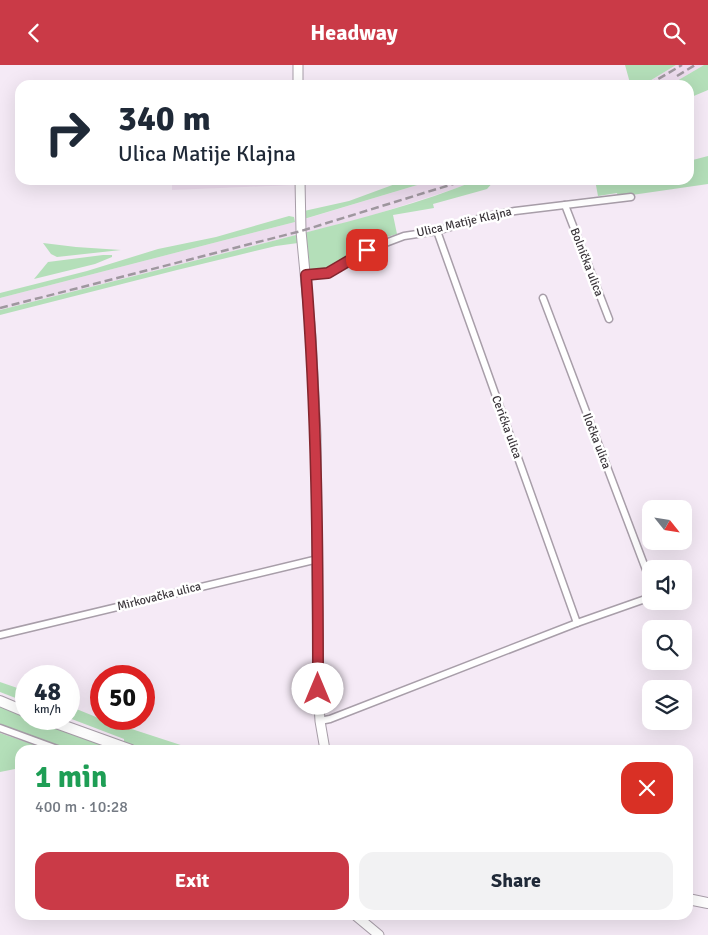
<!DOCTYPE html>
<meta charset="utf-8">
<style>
body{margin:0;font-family:Signika,sans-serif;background:#f2f2f3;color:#1f2937;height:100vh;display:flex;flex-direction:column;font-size:19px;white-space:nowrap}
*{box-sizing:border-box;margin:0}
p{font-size:16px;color:#747a83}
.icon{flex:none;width:28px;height:28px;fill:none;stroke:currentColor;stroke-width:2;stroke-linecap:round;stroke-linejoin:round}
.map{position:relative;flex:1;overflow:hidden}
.sheet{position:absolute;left:15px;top:680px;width:678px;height:175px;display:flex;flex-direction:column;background:#fff;border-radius:15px;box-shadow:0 5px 20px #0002}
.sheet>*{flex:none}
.hud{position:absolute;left:15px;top:15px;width:679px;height:105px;border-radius:15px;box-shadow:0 5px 20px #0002;background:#fff;color:#1f2937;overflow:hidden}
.needle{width:32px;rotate:120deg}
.controls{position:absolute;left:642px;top:435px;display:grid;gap:10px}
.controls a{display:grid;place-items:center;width:50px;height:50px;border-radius:10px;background:#fff;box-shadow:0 5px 20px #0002;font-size:25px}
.speed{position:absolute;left:15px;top:600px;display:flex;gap:10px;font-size:25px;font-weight:700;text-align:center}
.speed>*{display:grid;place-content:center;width:65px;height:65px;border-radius:50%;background:#fff;box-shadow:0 5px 20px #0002;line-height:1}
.speed small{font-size:12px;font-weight:400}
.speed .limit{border:8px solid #d22;background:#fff;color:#111}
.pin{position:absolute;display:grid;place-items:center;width:42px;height:42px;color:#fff;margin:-21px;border-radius:10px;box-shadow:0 2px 8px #0006}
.me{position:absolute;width:55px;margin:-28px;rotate:0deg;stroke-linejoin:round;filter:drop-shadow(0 0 4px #0008)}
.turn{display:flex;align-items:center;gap:18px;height:105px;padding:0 20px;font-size:22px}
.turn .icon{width:65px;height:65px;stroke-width:2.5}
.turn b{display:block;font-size:35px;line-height:42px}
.round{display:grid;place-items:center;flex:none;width:52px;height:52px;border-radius:15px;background:#f2f2f3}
.headline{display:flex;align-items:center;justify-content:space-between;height:85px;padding:0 20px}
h1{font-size:30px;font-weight:700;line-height:38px;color:#1e9e55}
.button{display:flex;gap:10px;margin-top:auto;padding:10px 20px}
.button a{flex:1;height:58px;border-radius:15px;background:#ca3a47;color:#fff;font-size:20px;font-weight:700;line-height:58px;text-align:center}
.button a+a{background:#f2f2f3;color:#1f2937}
header{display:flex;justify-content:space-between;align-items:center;height:65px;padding:0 20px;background:#ca3a47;color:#fff;font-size:22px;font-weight:700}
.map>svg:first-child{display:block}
.built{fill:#eddcee}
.green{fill:#b4dfb9}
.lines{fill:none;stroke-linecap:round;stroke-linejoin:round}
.minor-casing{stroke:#a89ea9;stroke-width:9}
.secondary-casing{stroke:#a89ea9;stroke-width:11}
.primary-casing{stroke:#a89ea9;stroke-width:12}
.minor{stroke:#fff;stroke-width:6}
.secondary{stroke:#fff;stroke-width:9}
.primary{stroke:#fff;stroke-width:10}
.rail{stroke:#9f979f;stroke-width:2.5;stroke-dasharray:8 4;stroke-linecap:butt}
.route-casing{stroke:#83262e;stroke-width:12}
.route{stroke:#ca3a47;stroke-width:9}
.labels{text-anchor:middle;stroke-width:5;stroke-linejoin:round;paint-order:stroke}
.street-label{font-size:12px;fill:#3c373c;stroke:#fff}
</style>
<header><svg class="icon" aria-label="back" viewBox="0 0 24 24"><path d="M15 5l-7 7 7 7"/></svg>Headway<svg class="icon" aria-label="search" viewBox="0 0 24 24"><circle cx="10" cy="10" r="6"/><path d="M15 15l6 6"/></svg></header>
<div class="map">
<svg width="708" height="870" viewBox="0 0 708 870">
<rect width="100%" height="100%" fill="#f5eaf6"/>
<g class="built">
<path d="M676,0H704L670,20H643Z"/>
<path d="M172,115H293L294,120L172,125Z"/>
<path d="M434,115H477L454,124L364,153L0,245V233L295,157Z"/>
</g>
<g class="green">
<path d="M625,0H676L643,20H626L630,18Z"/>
<path d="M704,0H708V25L689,33V20H670Z"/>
<path d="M708,91V119L618,132L617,128L598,131L595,115H689V96Z"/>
<path d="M406,115H434L304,154V146L349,136Z"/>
<path d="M477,115H495L487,124L480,126L433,139L434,143L393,150L397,169C387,172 376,175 366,180C348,190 331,207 309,205L304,168C362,153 421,138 477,115Z"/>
<path d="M289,151L294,152L295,157L0,233V228L87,206L158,184L216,172Z"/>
<path d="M296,170L298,178L276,181L177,205L0,250V245Z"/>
<path d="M43,178L76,182L121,185L57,192L51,189Z"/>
<path d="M103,190H112V192L95,199L34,214L48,197Z"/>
<path d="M0,617L26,626V637L0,627Z"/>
<path d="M0,641L26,651V654H33L116,685H72L0,660Z"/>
<path d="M69,641L101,654L196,685H150L124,677V674L69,653Z"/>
<path d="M0,668L49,685H20V703L0,707Z"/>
</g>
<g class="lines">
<g class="minor-casing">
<g id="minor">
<path d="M565,140L609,254"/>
<path d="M437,166L577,558"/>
<path d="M306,210L328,208L367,185L404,171L437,166L488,151L515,146L631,132"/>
<path d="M543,233L651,518"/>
<path d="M0,570L318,494"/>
<path d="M320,656L330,654L577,558L651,532"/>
<path d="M0,663L60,685"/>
</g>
</g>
<g class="secondary-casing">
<g id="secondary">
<path d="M298,20V0"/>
<path d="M300,115L301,166L311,271L316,370L318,623L320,656L325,685"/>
<path d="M355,850L379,870"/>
</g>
</g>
<g class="primary-casing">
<g id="primary">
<path d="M0,636L26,647"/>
<path d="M45,654L131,685"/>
<path d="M688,834L708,838"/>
</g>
</g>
<use href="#minor" class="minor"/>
<use href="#secondary" class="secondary"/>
<use href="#primary" class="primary"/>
<g class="rail">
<path d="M677,11L695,0"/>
<path d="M648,20L682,0"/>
<path d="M0,243L301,166L466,115"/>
</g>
</g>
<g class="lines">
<g class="route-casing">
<path id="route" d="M318,624C318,486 317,348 306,210L328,208L367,185"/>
</g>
<use href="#route" class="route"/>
</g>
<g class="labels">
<g class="street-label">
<text transform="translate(464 157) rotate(-13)" y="4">Ulica Matije Klajna</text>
<text transform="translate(587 197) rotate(69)" y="4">Bolnička ulica</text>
<text transform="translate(507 362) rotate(70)" y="4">Cerićka ulica</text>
<text transform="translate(597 376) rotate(69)" y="4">Iločka ulica</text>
<text transform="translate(159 531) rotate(-14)" y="4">Mirkovačka ulica</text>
</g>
</g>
</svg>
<div class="controls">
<a><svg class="needle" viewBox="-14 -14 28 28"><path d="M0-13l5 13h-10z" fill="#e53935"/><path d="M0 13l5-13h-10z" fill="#747a83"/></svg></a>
<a><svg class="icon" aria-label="sound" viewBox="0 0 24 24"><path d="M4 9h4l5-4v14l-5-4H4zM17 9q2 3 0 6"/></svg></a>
<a><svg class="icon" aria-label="search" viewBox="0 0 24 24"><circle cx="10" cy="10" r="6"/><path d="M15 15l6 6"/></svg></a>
<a><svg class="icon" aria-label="layers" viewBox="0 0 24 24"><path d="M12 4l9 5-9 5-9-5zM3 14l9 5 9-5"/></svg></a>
</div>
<div class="speed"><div>48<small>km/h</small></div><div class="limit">50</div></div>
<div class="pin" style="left:367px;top:185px;background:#d93025"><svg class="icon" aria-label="arrive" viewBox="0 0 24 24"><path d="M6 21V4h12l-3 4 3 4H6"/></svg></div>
<svg class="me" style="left:318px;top:624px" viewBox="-20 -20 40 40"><circle r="19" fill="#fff"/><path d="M0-13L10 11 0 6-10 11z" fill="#ca3a47"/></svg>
<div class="hud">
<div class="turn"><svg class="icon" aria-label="right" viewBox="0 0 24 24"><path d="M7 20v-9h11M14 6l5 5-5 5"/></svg><div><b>340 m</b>Ulica Matije Klajna</div></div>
</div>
<section class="sheet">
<div class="headline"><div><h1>1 min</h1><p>400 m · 10:28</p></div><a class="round" style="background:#d93025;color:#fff"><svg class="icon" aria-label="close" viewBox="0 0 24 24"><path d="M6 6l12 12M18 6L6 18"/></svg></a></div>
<div class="button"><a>Exit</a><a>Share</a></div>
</section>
</div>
